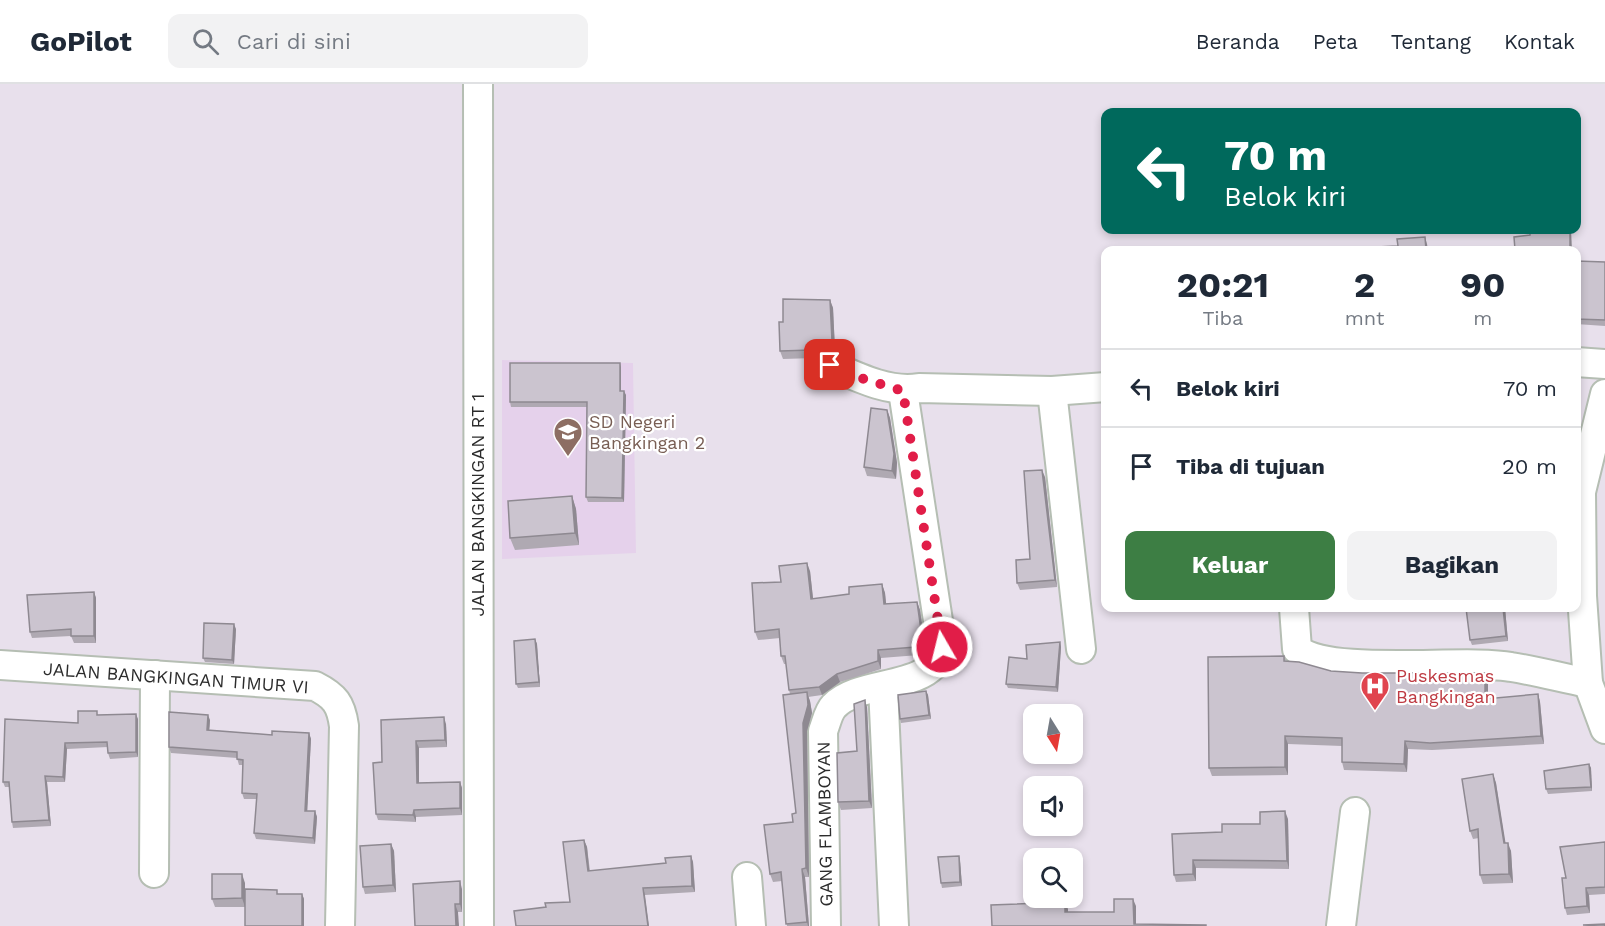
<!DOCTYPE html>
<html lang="id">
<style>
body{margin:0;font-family:"Work Sans",sans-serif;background:#f2f2f3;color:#1f2937;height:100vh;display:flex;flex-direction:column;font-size:22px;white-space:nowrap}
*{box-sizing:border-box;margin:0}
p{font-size:20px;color:#747a83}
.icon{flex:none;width:33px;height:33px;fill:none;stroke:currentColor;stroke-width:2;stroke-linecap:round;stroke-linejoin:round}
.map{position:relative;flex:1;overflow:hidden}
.drawer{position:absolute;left:1101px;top:162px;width:480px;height:366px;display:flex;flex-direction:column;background:#fff;border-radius:12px;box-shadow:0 3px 9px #0003}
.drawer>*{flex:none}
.guide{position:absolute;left:1101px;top:24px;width:480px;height:126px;border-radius:12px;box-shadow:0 3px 9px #0003;background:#00695c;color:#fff;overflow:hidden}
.needle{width:39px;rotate:169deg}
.fabs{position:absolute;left:1023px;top:620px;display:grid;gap:12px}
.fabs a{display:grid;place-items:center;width:60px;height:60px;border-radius:12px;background:#fff;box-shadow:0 3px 9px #0003;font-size:30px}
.pin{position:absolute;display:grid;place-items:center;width:51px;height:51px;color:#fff;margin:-26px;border-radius:12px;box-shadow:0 3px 9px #0006}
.me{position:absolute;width:66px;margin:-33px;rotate:352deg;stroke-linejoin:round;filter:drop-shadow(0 0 4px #0008)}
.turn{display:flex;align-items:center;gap:21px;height:126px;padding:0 24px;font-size:27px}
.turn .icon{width:78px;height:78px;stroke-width:2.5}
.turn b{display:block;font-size:42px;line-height:51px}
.eta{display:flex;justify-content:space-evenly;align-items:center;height:102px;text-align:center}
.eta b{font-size:36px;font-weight:700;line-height:42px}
.action{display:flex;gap:12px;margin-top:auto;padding:12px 24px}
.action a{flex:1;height:69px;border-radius:12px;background:#3d7e44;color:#fff;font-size:24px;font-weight:700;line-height:69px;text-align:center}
.action a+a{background:#f2f2f3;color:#1f2937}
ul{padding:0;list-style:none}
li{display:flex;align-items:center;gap:18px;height:78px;padding:0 24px;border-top:2px solid #e0e1e3}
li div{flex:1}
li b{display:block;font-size:22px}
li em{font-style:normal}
header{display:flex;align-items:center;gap:36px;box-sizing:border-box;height:84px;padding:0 30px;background:#fff;border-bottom:2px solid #e0e1e3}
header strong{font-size:28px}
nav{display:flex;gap:33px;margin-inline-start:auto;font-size:21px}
.search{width:420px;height:54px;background:#f2f2f3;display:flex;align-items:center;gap:15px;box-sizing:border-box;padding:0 21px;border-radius:12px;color:#747a83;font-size:22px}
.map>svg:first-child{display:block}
.education{fill:#e5d1eb}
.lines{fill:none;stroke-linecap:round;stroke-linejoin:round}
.street-casing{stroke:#b5beb3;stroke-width:32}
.street{stroke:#fff;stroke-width:28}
.wall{fill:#afa9b2}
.shaded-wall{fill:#8e8991}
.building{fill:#cbc4cf;stroke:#8e8991;stroke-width:1.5}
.route{stroke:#e11d48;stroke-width:10;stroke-dasharray:0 18}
.labels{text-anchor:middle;stroke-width:4.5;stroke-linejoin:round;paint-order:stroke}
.education-label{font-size:18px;fill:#785e54;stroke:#fff;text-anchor:start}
.street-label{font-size:18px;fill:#2c2c2c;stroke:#fff}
.health-label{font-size:18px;fill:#be3a42;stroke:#fff;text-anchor:start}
</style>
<header>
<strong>GoPilot</strong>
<div class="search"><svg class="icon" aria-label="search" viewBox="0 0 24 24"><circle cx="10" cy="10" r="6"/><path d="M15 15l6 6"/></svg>Cari di sini</div>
<nav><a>Beranda</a><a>Peta</a><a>Tentang</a><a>Kontak</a></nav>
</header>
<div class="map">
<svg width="1605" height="842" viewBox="0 0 1605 842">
<rect width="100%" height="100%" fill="#e8e0ec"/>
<path class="education" d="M502,276L633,279L636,469L502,475Z"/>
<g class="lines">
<g class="street-casing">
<g id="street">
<path d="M478,0L479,842"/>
<path d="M1576,278L1605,280"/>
<path d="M830,281C857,293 889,309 919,304L1052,307L1106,303"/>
<path d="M1052,307L1081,565"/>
<path d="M1605,310L1581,408L1582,512L1588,599L1605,645"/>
<path d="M1294,524L1297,565C1329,593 1464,574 1511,583C1537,587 1562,594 1588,599"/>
<path d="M0,581L315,602C335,612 341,620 344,642L340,842"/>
<path d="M883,603L894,842"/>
<path d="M154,789L155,591"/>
<path d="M747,793L751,842"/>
<path d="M826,842L823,647C826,640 828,628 834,622C860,594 935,608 942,563L903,307"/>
<path d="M1341,842L1355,728"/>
</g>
</g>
<use href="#street" class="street"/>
</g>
<g class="wall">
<path d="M1576,177L1605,178V242L1576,240Z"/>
<path d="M830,216L833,224L835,266L821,267L815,274L783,275L780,267L783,238Z"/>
<path d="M621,283V307L626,311L624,418H588L586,413L587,323H511L510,318Z"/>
<path d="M887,326L890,334L897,379L896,395L867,392L864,383Z"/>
<path d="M1045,393L1057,503L1020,506L1017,499L1030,475Z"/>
<path d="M572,412L576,425L579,461L515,466L510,454Z"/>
<path d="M810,487L813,515L849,510L882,500L885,509L886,520L917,518L920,526L925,561L922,568L919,571L881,574V585L840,598L822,611L808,613L810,617L812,629L807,647L809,793H805L809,842H787L782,797L773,798L770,790L796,729L790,610L789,606L786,580H784L781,572L780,554L758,556L755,548L781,498Z"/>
<path d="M94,508L96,514V559H74L71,552L32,554L30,548Z"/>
<path d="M1505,524L1508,557L1472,561L1470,556Z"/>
<path d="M236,545L234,580L205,578L203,574Z"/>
<path d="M535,555L537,560L540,603L518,604L516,600Z"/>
<path d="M1060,558L1061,563L1058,608L1008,604L1006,600L1027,575Z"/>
<path d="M1284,572L1286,577L1331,587L1362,589H1485L1488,597V615L1538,610L1540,618L1544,660L1432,666L1408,665L1407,688L1344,686L1342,678V662L1288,660V691L1212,692L1209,684Z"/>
<path d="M926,607L928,611L931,635L901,639L900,635Z"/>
<path d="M867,623L872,724L841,726L838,718L857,667Z"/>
<path d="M99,631L138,635V673L110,675L108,669V663L67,665L65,698H47L51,742L13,744L12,738L9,703H5L3,698L78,639Z"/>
<path d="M210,636L209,646L272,651L309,649L311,655L307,727H315L317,733L315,760L256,755L254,749L257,715H244L242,709L243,681H239L237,674L171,669L169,663Z"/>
<path d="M381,636L446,640L447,663L419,664V699L460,698L462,704V731L416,733V738L378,736L376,730L382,678Z"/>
<path d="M1589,680L1591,684L1592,707L1548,710L1546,705Z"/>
<path d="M1493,690L1496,699L1505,759L1511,767L1513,799L1483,800L1480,791L1479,754L1473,755L1470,747Z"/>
<path d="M1288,735L1289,785L1196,784V797L1176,798L1174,791L1222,748Z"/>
<path d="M584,756L587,763L590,787L666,779L691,772L693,778L695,808L645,811L546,823L570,818Z"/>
<path d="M1605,758V810L1589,811L1590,829L1567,831L1565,824L1566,794Z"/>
<path d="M391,760L394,767L396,808L365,810L363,803Z"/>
<path d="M959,772L960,776L962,802L942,804L941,799Z"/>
<path d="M245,799V805L279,810H302L304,815V842H245V823H215L212,815Z"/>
<path d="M462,805V828H458L415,842Z"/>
</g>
<g class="shaded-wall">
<path d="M1570,146H1571L1572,166L1570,164Z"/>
<path d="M1425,153L1427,160L1428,166H1426Z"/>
<path d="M830,216L833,224L835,266L832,257Z"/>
<path d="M818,259L821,267L815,274L812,266Z"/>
<path d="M620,279L621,283V311L620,307Z"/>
<path d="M624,307L626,311L624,418L622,414Z"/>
<path d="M887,326L890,334L897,379L896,395L892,387Z"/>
<path d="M1042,386L1045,393L1057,503L1055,496Z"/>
<path d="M572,412L576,425L579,461L575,449Z"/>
<path d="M807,479L810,487L814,523L811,515Z"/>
<path d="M882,500L885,509L887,528L884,520Z"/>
<path d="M94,508L96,514V559L94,552Z"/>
<path d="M917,518L920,526L925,561L922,568L919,571L916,563Z"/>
<path d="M1503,524H1505L1508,557L1506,552Z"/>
<path d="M234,540L236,545L234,580L232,576Z"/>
<path d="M535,555L537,560L540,603L539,598Z"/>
<path d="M1060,558L1061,563L1058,608L1056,603Z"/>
<path d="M878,566L881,574V585L878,577Z"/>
<path d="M1485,589L1488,597V623L1485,615Z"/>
<path d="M837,590L840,598L822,611L819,603Z"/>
<path d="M926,607L928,611L931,635L929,631Z"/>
<path d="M807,608L810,617L812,629L807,647L809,793L806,784L803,639Z"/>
<path d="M1538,610L1540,618L1544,660L1541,652Z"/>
<path d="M865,616L867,623L872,724L869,717Z"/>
<path d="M136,630L138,635V673L136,668Z"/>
<path d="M208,631L210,636L209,651L207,646Z"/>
<path d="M444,633L446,640L447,663L445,656Z"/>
<path d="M309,649L311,655L307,732L305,727Z"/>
<path d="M1285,652L1288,660V691L1285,683Z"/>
<path d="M416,657L419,664V706L417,699Z"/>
<path d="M1405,657L1408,665L1407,688L1404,680Z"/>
<path d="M65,659L67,665L65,698L63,693Z"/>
<path d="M1589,680L1591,684L1592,707L1591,703Z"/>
<path d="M1493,690L1496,699L1507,768L1504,759Z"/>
<path d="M45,692L47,698L51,742L49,736Z"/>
<path d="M460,698L462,704V731L460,724Z"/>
<path d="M414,726L416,733V738L413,731Z"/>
<path d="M315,727L317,733L315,760L313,754Z"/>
<path d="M1285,727L1288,735L1289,785L1287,777Z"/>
<path d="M584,756L587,763L590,794L588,787Z"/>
<path d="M1508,759L1511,767L1513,799L1509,790Z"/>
<path d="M391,760L394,767L396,808L393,801Z"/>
<path d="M691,772L693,778L695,808L692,802Z"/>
<path d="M959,772L960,776L962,802L960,798Z"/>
<path d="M1193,776L1196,784V797L1193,790Z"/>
<path d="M802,785L805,793L809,842H808L807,838Z"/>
<path d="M242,790L245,799V823L242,814Z"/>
<path d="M460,797L462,805V828L460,820Z"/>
<path d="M643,804L645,811L649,842H648Z"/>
<path d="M1586,804L1589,811L1590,829L1587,822Z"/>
<path d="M302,810L304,815V842H302Z"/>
<path d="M1133,815L1136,822V842L1134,840Z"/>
<path d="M1065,818L1068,825V835L1065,828Z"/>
<path d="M455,820L458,828L459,842H456Z"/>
</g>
<g class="building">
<path d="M1530,146H1570V164H1572L1573,166H1515L1514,153L1530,151Z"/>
<path d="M1425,153L1426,166H1378L1377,163L1398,162L1397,155Z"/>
<path d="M1576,177L1605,178V236L1576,235Z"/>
<path d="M783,215L830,216L832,257L818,259L812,266L780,267L779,238H783Z"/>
<path d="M510,279H620V307H624L622,414L586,413L587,318H510Z"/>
<path d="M871,324L887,326L894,370L892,387L864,383Z"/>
<path d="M1042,386L1055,496L1017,499L1016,476L1030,475L1024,387Z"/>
<path d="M572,412L575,449L510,454L508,417Z"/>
<path d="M807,479L811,515L849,510V503L882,500L884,520L917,518L922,553L919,560L916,563L878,566V577L837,590L819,603L789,606L785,572H781L779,545L755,548L752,499L781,498L779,482Z"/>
<path d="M94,508V552H71V545L30,548L27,511Z"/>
<path d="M1466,524H1503L1506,552L1470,556Z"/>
<path d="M204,539L234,540L232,576L203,574Z"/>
<path d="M535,555L539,598L516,600L514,557Z"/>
<path d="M1060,558L1056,603L1006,600L1009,573L1027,575L1026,561Z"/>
<path d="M1284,572V577L1299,578L1331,587L1362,589H1485V615L1538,610L1541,652L1430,659L1405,657L1404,680L1342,678V654L1285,652V683L1209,684L1208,573Z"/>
<path d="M926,607L929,631L900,635L898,611Z"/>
<path d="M807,608L808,621L803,639L806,784L802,785L807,838L786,840L781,788L770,790L764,741L793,738L792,730L796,729L783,611Z"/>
<path d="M865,616L869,717L838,718L837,669L857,667L854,620Z"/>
<path d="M78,627H97V631L136,630V668L108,669L107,658L65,659L63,693L45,692L49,736L12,738L9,698H3L5,635L78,639Z"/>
<path d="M169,628L208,631L207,646L272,651V647L309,649L305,727H315L313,754L254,749L257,710L242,709L243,676L237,675V668L169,663Z"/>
<path d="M444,633L445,656L416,657L417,699L460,698V724L414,726L413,731L376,730L373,679L382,678L381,636Z"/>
<path d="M1589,680L1591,703L1546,705L1544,687Z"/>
<path d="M1493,690L1504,759H1508L1509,790L1480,791L1478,745L1470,747L1462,695Z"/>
<path d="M1285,727L1287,777L1193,776V790L1174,791L1172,750L1222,748V740H1260V728Z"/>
<path d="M584,756L588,787L666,779L665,774L691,772L692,802L643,804L648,842H516L514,827L546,823L545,819L570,818L563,758Z"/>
<path d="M1605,758V803L1586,804L1587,822L1565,824L1562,794H1566L1560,763Z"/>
<path d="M391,760L393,801L363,803L360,762Z"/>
<path d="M959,772L960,798L941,799L938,773Z"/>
<path d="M212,790H242V814L212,815Z"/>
<path d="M460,797V820H455L456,842H415L413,800Z"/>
<path d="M245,805L277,806V810H302V842H245Z"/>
<path d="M1114,815H1133L1134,840L1206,841V842H992L991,821L1065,818V828H1114Z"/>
<path d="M1605,840V842L1583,841Z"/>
</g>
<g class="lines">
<path class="route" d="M830,281L854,292L903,307L942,563"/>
</g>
<defs>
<g id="school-pin" transform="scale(1.5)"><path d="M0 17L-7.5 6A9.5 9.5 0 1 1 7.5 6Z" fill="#8d6e63" stroke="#fff"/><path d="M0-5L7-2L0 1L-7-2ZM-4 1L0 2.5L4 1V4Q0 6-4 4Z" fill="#fff"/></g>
<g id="hospital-pin" transform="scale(1.5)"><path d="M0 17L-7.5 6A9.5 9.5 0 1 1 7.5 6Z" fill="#e0444e" stroke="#fff"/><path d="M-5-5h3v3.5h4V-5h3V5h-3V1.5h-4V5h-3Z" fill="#fff"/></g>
</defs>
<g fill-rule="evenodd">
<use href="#school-pin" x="568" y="348"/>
<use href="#hospital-pin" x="1375" y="602"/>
</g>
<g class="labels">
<g class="education-label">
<text x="589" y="344">SD Negeri<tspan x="589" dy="21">Bangkingan 2</tspan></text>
</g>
<g class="street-label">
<text transform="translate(478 421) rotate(-90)" y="6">JALAN BANGKINGAN RT 1</text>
<text transform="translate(176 594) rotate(4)" y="6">JALAN BANGKINGAN TIMUR VI</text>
<text transform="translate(825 740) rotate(-91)" y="6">GANG FLAMBOYAN</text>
</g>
<g class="health-label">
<text x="1396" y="598">Puskesmas<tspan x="1396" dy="21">Bangkingan</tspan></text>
</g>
</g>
</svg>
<div class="fabs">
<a><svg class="needle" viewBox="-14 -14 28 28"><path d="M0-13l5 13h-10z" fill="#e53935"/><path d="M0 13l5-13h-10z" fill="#747a83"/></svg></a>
<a><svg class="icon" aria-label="sound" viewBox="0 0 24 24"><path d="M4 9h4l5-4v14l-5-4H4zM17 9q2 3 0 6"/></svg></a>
<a><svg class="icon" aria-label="search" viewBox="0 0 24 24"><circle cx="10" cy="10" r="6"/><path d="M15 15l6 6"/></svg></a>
</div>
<div class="pin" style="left:830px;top:281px;background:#d93025"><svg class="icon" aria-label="arrive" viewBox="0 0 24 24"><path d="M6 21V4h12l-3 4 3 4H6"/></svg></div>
<svg class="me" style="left:942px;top:563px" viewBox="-20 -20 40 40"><circle r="17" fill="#e11d48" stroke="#fff" stroke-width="3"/><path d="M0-11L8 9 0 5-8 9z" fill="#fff"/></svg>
<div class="guide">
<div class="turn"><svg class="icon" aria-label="left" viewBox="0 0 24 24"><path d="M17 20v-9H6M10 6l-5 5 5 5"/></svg><div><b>70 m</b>Belok kiri</div></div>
</div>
<section class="drawer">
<div class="eta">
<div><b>20:21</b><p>Tiba</p></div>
<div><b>2</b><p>mnt</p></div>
<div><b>90</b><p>m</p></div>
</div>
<ul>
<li><svg class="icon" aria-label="left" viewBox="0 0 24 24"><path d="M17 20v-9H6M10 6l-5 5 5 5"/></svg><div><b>Belok kiri</b></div><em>70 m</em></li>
<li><svg class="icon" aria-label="arrive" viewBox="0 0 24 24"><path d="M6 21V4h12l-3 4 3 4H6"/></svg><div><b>Tiba di tujuan</b></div><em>20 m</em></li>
</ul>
<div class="action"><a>Keluar</a><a>Bagikan</a></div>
</section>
</div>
